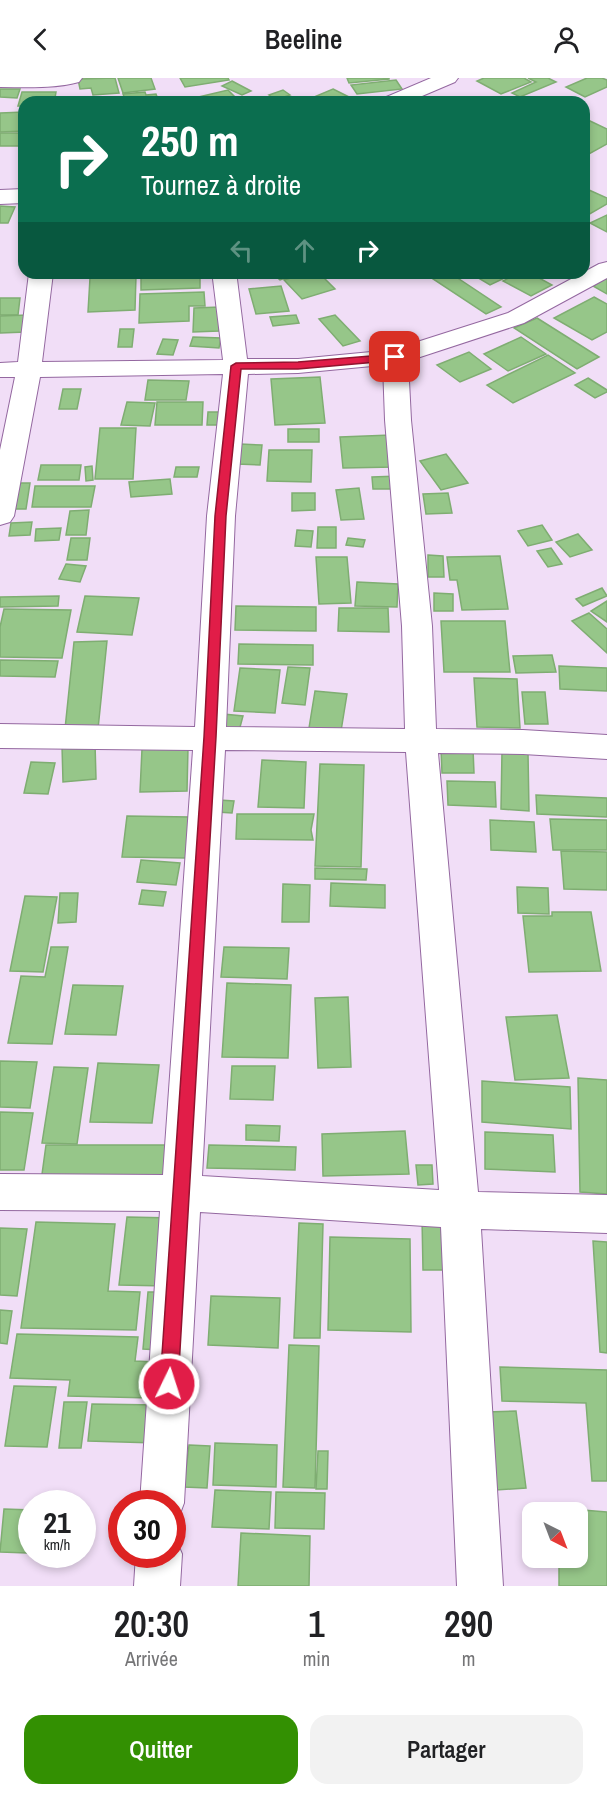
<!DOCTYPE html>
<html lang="fr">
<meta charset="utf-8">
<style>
body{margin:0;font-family:"Archivo Narrow",sans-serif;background:#f2f2f2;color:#202124;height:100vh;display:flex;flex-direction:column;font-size:22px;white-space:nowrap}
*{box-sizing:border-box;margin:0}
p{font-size:20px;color:#757577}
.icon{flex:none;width:33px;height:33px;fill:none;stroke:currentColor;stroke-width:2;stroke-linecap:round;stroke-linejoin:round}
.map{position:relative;height:1508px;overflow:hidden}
.sheet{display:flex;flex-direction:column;background:#fff;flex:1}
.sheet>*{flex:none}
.guide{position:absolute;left:18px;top:18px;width:572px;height:183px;border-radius:18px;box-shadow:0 3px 9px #0003;background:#0b6e4f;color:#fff;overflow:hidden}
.needle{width:39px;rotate:138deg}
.tools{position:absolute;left:522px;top:1424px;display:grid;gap:12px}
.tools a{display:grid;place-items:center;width:66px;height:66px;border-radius:12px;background:#fff;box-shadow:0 3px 9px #0003;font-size:30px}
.speed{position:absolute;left:18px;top:1412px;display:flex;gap:12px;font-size:30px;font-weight:700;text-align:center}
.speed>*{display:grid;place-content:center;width:78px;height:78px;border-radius:50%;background:#fff;box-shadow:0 3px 9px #0003;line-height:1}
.speed small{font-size:15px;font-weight:400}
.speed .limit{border:9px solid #d22;background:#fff;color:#111}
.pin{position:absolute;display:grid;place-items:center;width:51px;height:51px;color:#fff;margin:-26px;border-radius:12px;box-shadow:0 3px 9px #0006}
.me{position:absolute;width:66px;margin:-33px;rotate:4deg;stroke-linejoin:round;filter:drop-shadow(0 0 4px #0008)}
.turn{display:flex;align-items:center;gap:21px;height:126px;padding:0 24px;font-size:27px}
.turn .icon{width:78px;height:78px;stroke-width:2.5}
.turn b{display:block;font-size:42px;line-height:51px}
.lanes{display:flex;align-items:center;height:57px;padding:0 24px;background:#0003;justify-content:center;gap:30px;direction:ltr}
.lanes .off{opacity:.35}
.eta{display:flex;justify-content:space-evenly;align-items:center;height:102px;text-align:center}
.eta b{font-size:36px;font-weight:600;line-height:42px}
.action{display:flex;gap:12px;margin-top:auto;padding:12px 24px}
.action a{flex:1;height:69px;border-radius:18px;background:#339002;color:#fff;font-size:24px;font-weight:600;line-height:69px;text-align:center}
.action a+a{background:#f2f2f2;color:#202124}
header{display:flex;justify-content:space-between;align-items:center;height:78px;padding:0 24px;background:#fff;font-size:27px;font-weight:600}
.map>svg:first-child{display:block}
.building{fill:#96c689;stroke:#7fad72;stroke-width:1.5}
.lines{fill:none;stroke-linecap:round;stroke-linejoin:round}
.minor-casing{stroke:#9468a0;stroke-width:2}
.minor{fill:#fff;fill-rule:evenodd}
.route{fill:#e11d48;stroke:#92132f;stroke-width:1.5}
</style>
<header><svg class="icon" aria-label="back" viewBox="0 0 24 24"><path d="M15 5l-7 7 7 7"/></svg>Beeline<svg class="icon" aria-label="person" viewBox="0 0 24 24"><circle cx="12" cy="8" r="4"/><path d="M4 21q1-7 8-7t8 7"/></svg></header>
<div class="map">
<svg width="607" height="1508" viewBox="0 0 607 1508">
<rect width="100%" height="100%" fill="#f1def7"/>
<g class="building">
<path d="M115,0L119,15L93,17L91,10L80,11L78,1Z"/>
<path d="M118,0H151L155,11L123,15Z"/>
<path d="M180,0H228L229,2L185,9Z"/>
<path d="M347,0H389V1L349,5Z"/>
<path d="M484,0H524L531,4L501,16L477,3Z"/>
<path d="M528,0H548L556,4L520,19L512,15L536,4Z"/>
<path d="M587,0H602L607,2V9L585,19L566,9Z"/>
<path d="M396,2L402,11L357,16L351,7Z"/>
<path d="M232,3L251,13L242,17L222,8Z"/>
<path d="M0,11H20L17,20L0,19Z"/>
<path d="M333,11L357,23L324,24L314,19Z"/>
<path d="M228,12L240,24H188L186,22Z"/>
<path d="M283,12L290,17L276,22L269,17Z"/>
<path d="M22,14H56L55,20H61L60,24H24V28H18Z"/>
<path d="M145,14L146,17L156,16L159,24H126L123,16Z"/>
<path d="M24,34V53L0,54V35Z"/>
<path d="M588,42L607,51V66L589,76L584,73V45Z"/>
<rect x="0" y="55" width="24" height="13"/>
<path d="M589,112L607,120V126L588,137L584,135V115Z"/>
<path d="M0,128L15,129L8,145H0Z"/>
<path d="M607,137V154L590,145Z"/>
<path d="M272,195H299L280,202Z"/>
<path d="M308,195H319L335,211L302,221L284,202Z"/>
<path d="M424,195H450L501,229L486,236Z"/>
<path d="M470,195H515L490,207Z"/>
<path d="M518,195H530L552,207L531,218L503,203Z"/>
<path d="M200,196V210L141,212V198Z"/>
<path d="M136,198L135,232L88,234L90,200Z"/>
<path d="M607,200V216L593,208Z"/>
<path d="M281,208L289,233L256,236L249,211Z"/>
<path d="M204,214L205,228H189V243L139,245L140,216Z"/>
<path d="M594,219L607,226V254L592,262L554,240Z"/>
<path d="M0,220H20L18,237H0Z"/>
<path d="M220,229L219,253L193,254L194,230Z"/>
<path d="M28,237L26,254L0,255V238Z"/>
<path d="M296,237L299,245L273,248L270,239Z"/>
<path d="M335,237L360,263L343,268L319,241Z"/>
<path d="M537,240L599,279L577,291L514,250Z"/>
<path d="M120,251H134L132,269H118Z"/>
<path d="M193,259L221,260L219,270L190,268Z"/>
<path d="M521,259L546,276L508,293L484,276Z"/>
<path d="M163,261L178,262L173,277L157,276Z"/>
<path d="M469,274L491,291L460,304L437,287Z"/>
<path d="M548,277L575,295L513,325L487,307Z"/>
<path d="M320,299L325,345L275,347L271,301Z"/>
<path d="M588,300L607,312V314L595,320L575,307Z"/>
<path d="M148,302L189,303L186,322H145Z"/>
<path d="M63,311H81L77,331H59Z"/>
<path d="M127,324L155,325L150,348L121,347Z"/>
<path d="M157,324H203L202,347H155Z"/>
<path d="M208,334H219L218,347H207Z"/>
<path d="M100,350H136L133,401H95Z"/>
<rect x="288" y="351" width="31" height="13"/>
<path d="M391,357L394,389L343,390L340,359Z"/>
<path d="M240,366L262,367L260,387L237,386Z"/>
<path d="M269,372H312L311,404L267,403Z"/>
<path d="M446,376L468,405L441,412L420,383Z"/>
<path d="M41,387H81L79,402H38Z"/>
<path d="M92,388L93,402L86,403L85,389Z"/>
<path d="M176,389H199L197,399H174Z"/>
<path d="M399,398L400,411H373L372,399Z"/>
<path d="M170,401L172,416L131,419L129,404Z"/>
<path d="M16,405H30L26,431H12Z"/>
<path d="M35,408H95L91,429H32Z"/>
<path d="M359,410L364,441L341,442L336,412Z"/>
<path d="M292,415H315V432L292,433Z"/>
<path d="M448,415L452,435L426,436L423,416Z"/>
<path d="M89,432L86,457H66L70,433Z"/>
<path d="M32,444L30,457L9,458L11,445Z"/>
<path d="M542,447L552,462L528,468L518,453Z"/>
<path d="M318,449H336V470H317Z"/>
<path d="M61,450L59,462L35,463L36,451Z"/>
<path d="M297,452L313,453L311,469L295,468Z"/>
<path d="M578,456L592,472L570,479L556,464Z"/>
<path d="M71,460H90L87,482H67Z"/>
<path d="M348,460L365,462L363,469L346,467Z"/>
<path d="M551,470L562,486L548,489L537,473Z"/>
<path d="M428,477L443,478L444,499H428Z"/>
<path d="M500,478L508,531L462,532L457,502H450L447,479Z"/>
<path d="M316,479H347L351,525L319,526Z"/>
<path d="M66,486L86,488L80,504L59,501Z"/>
<path d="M357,504L398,506L397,529L355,528Z"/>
<path d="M602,510L607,518L583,528L576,521Z"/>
<path d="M434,515L453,516V533H434Z"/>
<path d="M59,518L58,528L0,529V519Z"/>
<path d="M85,518L139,520L132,557L77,554Z"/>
<path d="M607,523V544L591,533Z"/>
<path d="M236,528L316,529V553L235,552Z"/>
<path d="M339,530H388L389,554L338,553Z"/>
<path d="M4,531L71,532L62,580L0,579V549Z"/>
<path d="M589,535L607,551V575L572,543Z"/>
<path d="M441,543H505L510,594H444Z"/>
<path d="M107,563L98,651H65L74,564Z"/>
<path d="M239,566L313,567V587L238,586Z"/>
<path d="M552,577L556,594L516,595L513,578Z"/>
<path d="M0,582L58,583L55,599L0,598Z"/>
<path d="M559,588L607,590V613L560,611Z"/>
<path d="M288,589L310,590L305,627L282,625Z"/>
<path d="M240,590L280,592L275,635L234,633Z"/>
<path d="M474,600L517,601L520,650L477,649Z"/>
<path d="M315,613L347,616L341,653L309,650Z"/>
<path d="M522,614H545L548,646H525Z"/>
<path d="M223,636L243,638L239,653L219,651Z"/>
<path d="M95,665L96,701L63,704L62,668Z"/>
<path d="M188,670L187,713L140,714L142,671Z"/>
<path d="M441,671H473L474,695H442Z"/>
<path d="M502,673L528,675L529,733L501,731Z"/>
<path d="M262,682L306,684L304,730L258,729Z"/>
<path d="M31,684L55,685L48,716L24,715Z"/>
<path d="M320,686L364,687L361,789L315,788Z"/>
<path d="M447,703L495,704L496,729L448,727Z"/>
<path d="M536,717L607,720V739L537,736Z"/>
<path d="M219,722L234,723L232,735L217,734Z"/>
<path d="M237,736H314L311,752L313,762L236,761Z"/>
<path d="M127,738L190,739L186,780L122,779Z"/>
<path d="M550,741L607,742V772H553Z"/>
<path d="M490,742L534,744L536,774L491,772Z"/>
<path d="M561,773L607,774V812L564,811Z"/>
<path d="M141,782L180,785L176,807L137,804Z"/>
<path d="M315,790L367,791L366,802L315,801Z"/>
<path d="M331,805L385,807V830L330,828Z"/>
<path d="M283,806L310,807L309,844H282Z"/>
<path d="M517,809L548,810L549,836L518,835Z"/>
<path d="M142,812L166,814L163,828L139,826Z"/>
<path d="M60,815H78L76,844L58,845Z"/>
<path d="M25,818L57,819L43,894L10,893Z"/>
<path d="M552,834H591L601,893L529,894L523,838H552Z"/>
<path d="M51,869H68L52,966L8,965L21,898L45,899Z"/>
<path d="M224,869L289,870L287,901L221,899Z"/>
<path d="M227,905L291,907L288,980L222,979Z"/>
<path d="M73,907L123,908L116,957L65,956Z"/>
<path d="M348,919L351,989L318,990L315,920Z"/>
<path d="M557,937L569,1000L515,1002L506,939Z"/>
<path d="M0,983L37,984L30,1030L0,1029Z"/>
<path d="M98,985L159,987L152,1045L90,1044Z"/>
<path d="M232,988H275L273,1022L230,1021Z"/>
<path d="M54,989L88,990L77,1066L42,1065Z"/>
<path d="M578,1000L607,1002V1116L580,1114Z"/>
<path d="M482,1003L570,1009L571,1051L482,1044Z"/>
<path d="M0,1034L33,1035L24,1092H0Z"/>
<path d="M246,1047L280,1048L279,1063L246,1062Z"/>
<path d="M405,1053L409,1096L323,1098L322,1056Z"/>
<path d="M485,1054L553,1057L555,1094L485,1091Z"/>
<path d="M46,1067H173L170,1110L40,1111Z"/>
<path d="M209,1067L296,1069L295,1092L207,1090Z"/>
<path d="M416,1087H432L433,1106L418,1107Z"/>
<path d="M127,1139L173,1140L166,1208L119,1207Z"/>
<path d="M422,1140L453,1141L455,1192H423Z"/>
<path d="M36,1144L115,1146L108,1213L140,1214L136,1252L21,1250Z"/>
<path d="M299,1145L323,1146L320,1260H294Z"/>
<path d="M0,1150L27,1151L17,1218L0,1217Z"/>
<path d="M330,1159L410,1161L411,1254L328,1252Z"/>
<path d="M593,1163L607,1164V1275L600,1274Z"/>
<path d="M148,1214H164L159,1272L143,1271Z"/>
<path d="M211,1218L280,1220L278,1270L208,1267Z"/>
<path d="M0,1232L12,1233L7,1266L0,1265Z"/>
<path d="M17,1256L138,1259L135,1283L155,1284L151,1320L68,1318L70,1302L10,1300Z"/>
<path d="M289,1267L319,1268L315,1410L283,1409Z"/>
<path d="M500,1289L607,1292V1403H592L586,1325L502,1323Z"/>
<path d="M14,1308L56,1309L47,1369L5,1368Z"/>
<path d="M64,1324H87L81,1370H59Z"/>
<path d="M92,1326L158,1327L155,1365L88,1363Z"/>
<path d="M516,1333L526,1410L496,1412L487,1334Z"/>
<path d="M215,1365L277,1367L276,1409L213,1407Z"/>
<path d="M189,1367L210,1368L207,1410L184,1409Z"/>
<path d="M318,1373H328L327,1411H316Z"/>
<path d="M215,1412L271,1414L269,1451L212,1449Z"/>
<path d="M276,1414L325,1415L324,1451L275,1450Z"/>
<path d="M558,1430L607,1434V1508H559V1479H578V1434H558Z"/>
<path d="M4,1431L32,1432L27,1475L0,1474Z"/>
<path d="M241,1455L310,1458L309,1508H238Z"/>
</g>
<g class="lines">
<g class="minor-casing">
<g id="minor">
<path d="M0,0H82L79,4C53,11 26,9 0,9Z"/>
<path d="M431,0H458L455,4L408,24H381L384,20Z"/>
<path d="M24,111V125L0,126V112Z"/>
<path d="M607,184V200L524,245L408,283L411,342L432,548L436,651L523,652L607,657V681L523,676L438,675L478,1114L607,1117V1155L481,1151L503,1508H457L441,1149L200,1134L184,1425L178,1441L172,1443V1425H140L160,1133L0,1132V1096L163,1097L193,672L0,670V646L195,649L207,438L223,296L40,299L14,438L10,444L0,447V372L15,299H0V285L18,284L29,195H53L42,284L223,282L213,201L217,196H233L237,201L247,281H298L392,272L508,235L599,186ZM383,287L385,342L402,548L405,651L226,649L235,438L248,296L298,295ZM225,672L406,674L439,1112L202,1098Z"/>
<path d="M172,1459L175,1460L182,1476L180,1508H134L136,1476H172Z"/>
</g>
</g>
<use href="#minor" class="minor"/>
</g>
<path class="route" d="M395,276L400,279L399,282L298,291H241L226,438L216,659L178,1306L175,1312L169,1315L163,1312L160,1306L204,659L215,438L231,288L236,285L298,284Z"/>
</svg>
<div class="tools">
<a><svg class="needle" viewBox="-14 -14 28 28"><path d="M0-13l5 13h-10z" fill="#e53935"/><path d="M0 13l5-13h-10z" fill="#757577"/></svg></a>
</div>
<div class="speed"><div>21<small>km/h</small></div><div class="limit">30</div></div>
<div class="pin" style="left:395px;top:279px;background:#d93025"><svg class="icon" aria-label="arrive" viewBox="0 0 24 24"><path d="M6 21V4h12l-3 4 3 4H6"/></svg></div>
<svg class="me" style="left:169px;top:1306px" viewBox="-20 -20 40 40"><circle r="17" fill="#e11d48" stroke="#fff" stroke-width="3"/><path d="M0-11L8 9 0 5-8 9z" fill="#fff"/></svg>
<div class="guide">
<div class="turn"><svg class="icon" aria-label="right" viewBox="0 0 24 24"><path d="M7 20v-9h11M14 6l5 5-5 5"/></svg><div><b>250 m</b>Tournez à droite</div></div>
<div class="lanes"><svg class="icon off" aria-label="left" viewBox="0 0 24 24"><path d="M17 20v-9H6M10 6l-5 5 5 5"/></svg><svg class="icon off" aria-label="ahead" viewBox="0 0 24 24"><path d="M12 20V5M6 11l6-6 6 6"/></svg><svg class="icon" aria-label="right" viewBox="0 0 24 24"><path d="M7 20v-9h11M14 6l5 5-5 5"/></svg></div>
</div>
</div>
<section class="sheet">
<div class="eta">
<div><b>20:30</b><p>Arrivée</p></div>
<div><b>1</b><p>min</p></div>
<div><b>290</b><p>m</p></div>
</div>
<div class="action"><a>Quitter</a><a>Partager</a></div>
</section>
